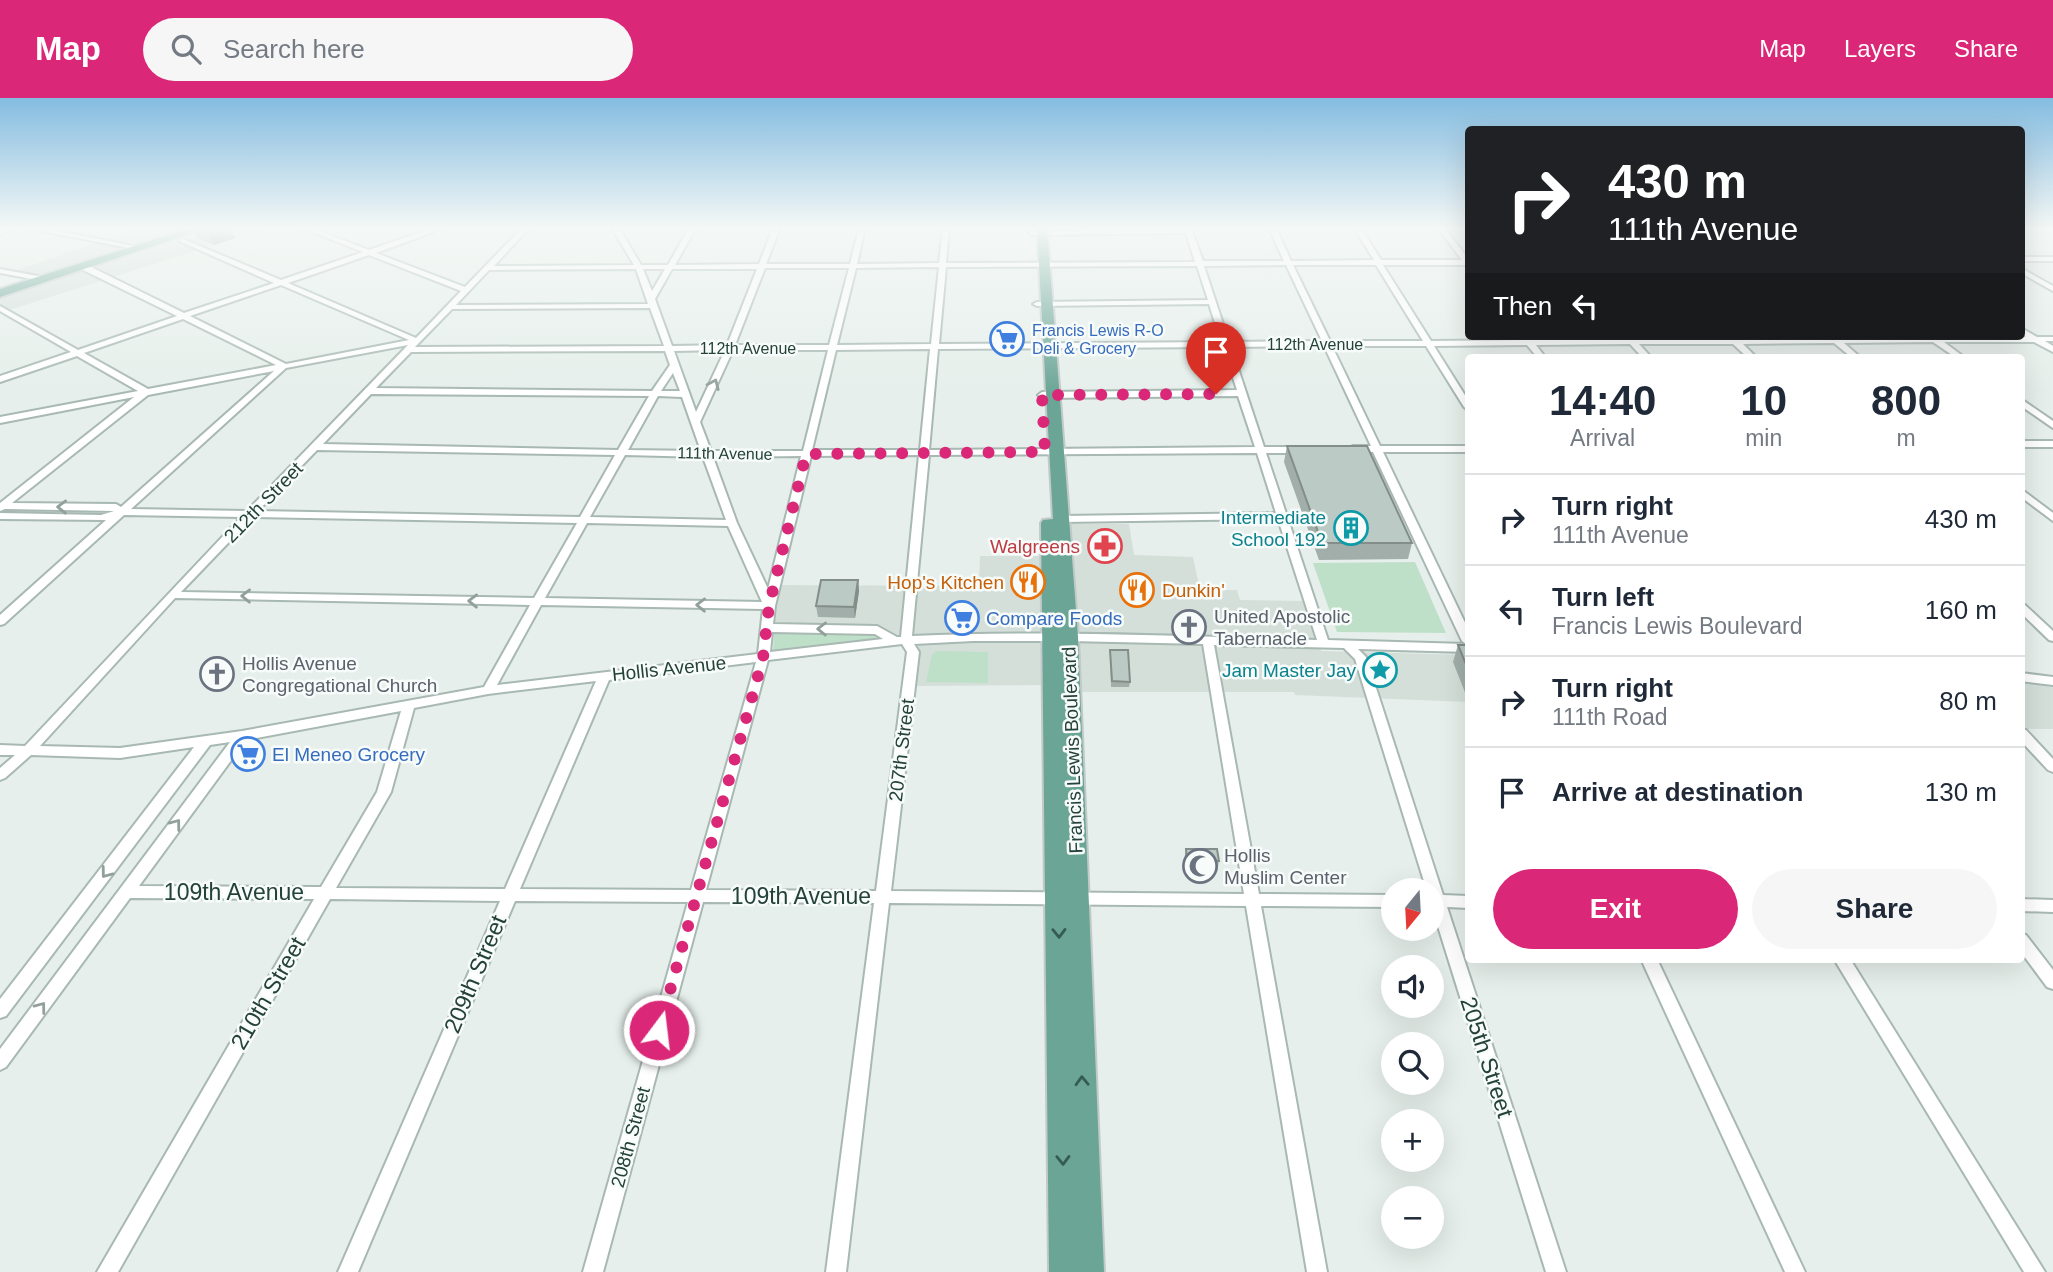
<!DOCTYPE html>
<meta charset="utf-8">
<style>
body{margin:0;font-family:Arial,sans-serif;background:#f6f6f7;color:#1f2937;height:100vh;display:flex;flex-direction:column;font-size:26px;white-space:nowrap}
*{box-sizing:border-box;margin:0}
p{font-size:23px;color:#747a83}
.icon{flex:none;width:38px;height:38px;fill:none;stroke:currentColor;stroke-width:2;stroke-linecap:round;stroke-linejoin:round}
.map{position:relative;flex:1;overflow:hidden}
.panel{position:absolute;left:1465px;top:256px;width:560px;height:609px;display:flex;flex-direction:column;background:#fff;border-radius:7px;box-shadow:0 7px 28px #0002}
.panel>*{flex:none}
.top-card{position:absolute;left:1465px;top:28px;width:560px;height:214px;border-radius:7px;box-shadow:0 7px 28px #0002;background:#202124;color:#fff;overflow:hidden}
.needle{width:46px;rotate:198deg}
.buttons{position:absolute;left:1381px;top:780px;display:grid;gap:14px}
.buttons a{display:grid;place-items:center;width:63px;height:63px;border-radius:50%;background:#fff;box-shadow:0 7px 28px #0002;font-size:35px}
.pin{position:absolute;display:grid;place-items:center;width:60px;height:60px;color:#fff;margin:-72px -30px;border-radius:50% 50% 50% 0;rotate:-45deg;box-shadow:0 0 7px #0007}
.pin .icon{rotate:45deg}
.me{position:absolute;width:77px;margin:-38px;rotate:15deg;stroke-linejoin:round;filter:drop-shadow(0 0 5px #0008)}
.turn{display:flex;align-items:center;gap:24px;height:147px;padding:0 28px;font-size:32px}
.turn .icon{width:91px;height:91px;stroke-width:2.5}
.turn b{display:block;font-size:49px;line-height:60px}
.then{display:flex;align-items:center;height:66px;padding:0 28px;background:#0003;gap:14px;font-size:26px}
.eta{display:flex;justify-content:space-evenly;align-items:center;height:119px;text-align:center}
.eta b{font-size:42px;font-weight:800;line-height:49px}
.primary-button{display:flex;gap:14px;margin-top:auto;padding:14px 28px}
.primary-button a{flex:1;height:80px;border-radius:42px;background:#db2777;color:#fff;font-size:28px;font-weight:800;line-height:80px;text-align:center}
.primary-button a+a{background:#f6f6f7;color:#1f2937}
ul{padding:0;list-style:none}
li{display:flex;align-items:center;gap:21px;height:91px;padding:0 28px;border-top:2px solid #e0e1e3}
li div{flex:1}
li b{display:block;font-size:26px}
li em{font-style:normal}
header{display:flex;align-items:center;gap:42px;box-sizing:border-box;height:98px;padding:0 35px;background:#db2777;color:#fff}
header strong{font-size:33px}
nav{display:flex;gap:38px;margin-inline-start:auto;font-size:24px}
.search{width:490px;height:63px;background:#f6f6f7;display:flex;align-items:center;gap:18px;box-sizing:border-box;padding:0 24px;border-radius:38px;color:#747a83;font-size:26px}
.map>svg:first-child{display:block}
.built{fill:#d4dfda}
.green{fill:#bfe0c8}
.lines{fill:none;stroke-linecap:round;stroke-linejoin:round}
.minor-casing{stroke:#a8b8b2;stroke-width:4}
.primary-casing{stroke:#c2cac8;stroke-width:4}
.minor{fill:#fff;fill-rule:evenodd}
.primary{fill:#6aa596;fill-rule:evenodd}
.wall{fill:#a1aea9}
.shaded-wall{fill:#838d89}
.building{fill:#bbcac4;stroke:#838d89;stroke-width:2}
.oneway{stroke:#92a09c}
.oneway2{stroke:#365b51}
.route{stroke:#db2777;stroke-width:12;stroke-dasharray:0 21.6}
.labels{text-anchor:middle;stroke-width:5;stroke-linejoin:round;paint-order:stroke}
.far-shop-label{font-size:16px;fill:#366cbe;stroke:#f7fbf9;text-anchor:start}
.far-street-label{font-size:16px;fill:#24423a;stroke:#f7fbf9}
.street-label{font-size:19px;fill:#24423a;stroke:#f7fbf9}
.culture-label{font-size:19px;fill:#0d838f;stroke:#f7fbf9;text-anchor:end}
.health-label{font-size:19px;fill:#be3a42;stroke:#f7fbf9;text-anchor:end}
.food-label{font-size:19px;fill:#c56008;stroke:#f7fbf9;text-anchor:end}
.worship-label{font-size:19px;fill:#5b616d;stroke:#f7fbf9;text-anchor:start}
.shop-label{font-size:19px;fill:#366cbe;stroke:#f7fbf9;text-anchor:start}
.near-street-label{font-size:23px;fill:#24423a;stroke:#f7fbf9}
</style>
<header>
<strong>Map</strong>
<div class="search"><svg class="icon" aria-label="search" viewBox="0 0 24 24"><circle cx="10" cy="10" r="6"/><path d="M15 15l6 6"/></svg>Search here</div>
<nav><a>Map</a><a>Layers</a><a>Share</a></nav>
</header>
<div class="map">
<svg width="2053" height="1174" viewBox="0 0 2053 1174">
<rect width="100%" height="100%" fill="#e6efeb"/>
<g class="built">
<path d="M142,130H198L38,179L11,174Z"/>
<path d="M221,130H267L0,215V198Z"/>
<path d="M1070,426H1129L1134,457L1193,459L1200,492H1237L1240,502L1305,503L1321,553L1468,557V604L1295,597L1294,594H1047L1046,587L913,588L918,547L881,528L772,524L778,487L979,488L980,458H1073Z"/>
<path d="M2021,584L2053,589V631H2027L2021,625Z"/>
</g>
<g class="green">
<path d="M1415,464L1446,535L1337,534L1313,465Z"/>
<path d="M774,534L874,536L884,540L773,556Z"/>
<path d="M937,553L988,554V585L926,584L932,556Z"/>
</g>
<g class="lines">
<g class="minor-casing">
<g id="minor">
<path d="M3,130H13L0,136V132Z"/>
<path d="M27,130H43L143,150L139,152Z"/>
<path d="M302,130H312L369,152L433,130H444L376,155L465,189L522,130H529L494,168L634,167L612,130H619L641,167H668L689,130H696L675,167L759,166L773,130H780L766,166H850L859,130H865L857,166L939,165L943,130H949L946,165L1195,164L1186,135L1032,137L1029,135L1032,133L1185,130H1191L1203,163H1284L1269,130H1276L1291,163L1374,162L1354,130H1361L1381,162H1462L1438,130H1445L1468,161V167H1383L1431,243L1523,242L1522,240L1524,238H1529L1532,242L1626,241L1630,239L1635,241H1728L1730,238L1737,241L2026,239L2021,236V230L2037,239H2053V243H2045L2053,248V254L2034,244H1944L1964,259H1955L1933,244L1844,245L1860,259H1851L1834,245L1743,246L1756,259H1747L1733,246H1639L1651,259H1642L1630,246L1536,247L1545,259H1537L1527,247L1434,248L1468,302V312L1464,309L1426,248H1332L1380,348H1468V354H1383L1468,531V554L1358,551L1366,559L1443,797L1468,798V810L1447,809L1566,1174H1546L1432,809V793H1427L1355,561L1344,550L1214,547L1259,796L1393,797V809L1261,808L1327,1174H1307L1246,808L889,805L846,1174H826L874,805L703,804L603,1174H583L688,804L515,803L358,1174H338L500,803L330,801L118,1174H97L314,801L130,800L6,969L0,972V951L230,644L210,647L6,918L0,920V901L194,649L120,660L31,657L5,680L0,682V670L15,657H0V647L25,648L241,419L124,417L4,526L0,527V517L106,422L0,421V415L101,417L114,413L5,411L0,413V405L134,299L0,325V319L138,293L77,258L0,284V278L71,254L0,213V208L78,252L177,218L81,171V167H87L184,215L274,185L179,143V141H183L281,182L363,154ZM369,157L461,193L416,240L288,185ZM1286,167L1322,243L1229,244L1204,168ZM1293,167H1376L1423,243H1330ZM1197,168L1208,202L1037,204L1033,206L1037,208L1209,206L1221,244L939,246L946,169ZM939,169L931,246L837,247L856,170ZM765,170H849L829,247H735ZM636,171L648,206L456,207L489,172ZM643,171H665L652,193ZM672,171H757L727,247L672,248L655,201ZM281,187L409,242L286,266L190,218ZM650,210L664,248L415,249L452,211ZM183,221L276,267L148,291L84,255ZM408,247L247,413L131,411L286,270ZM1324,248L1371,348H1353L1348,351L1353,354H1373L1462,543L1466,546L1328,542L1266,355H1300L1305,352L1300,349H1264L1231,249ZM1223,249L1237,292L1042,294L1038,297L1042,300L1238,298L1255,349L929,352L938,251ZM930,251L920,352H812L836,252ZM725,252L696,314L674,253ZM733,252H828L803,353H711L700,324ZM665,253L670,267L652,293L376,290L411,254ZM274,273L121,409L116,406L12,405L148,297ZM673,275L680,293H661ZM371,296L649,298L618,352L323,346ZM658,298L682,299L701,353L628,352ZM317,352L615,357L580,419L258,413ZM1257,355L1276,415L1062,418L1057,421L1062,424L1278,421L1317,542C1182,538 1047,532 912,538L929,357ZM625,357L703,359L726,422L590,419ZM919,357L901,539H897L877,528L773,526L775,508L811,358ZM801,358L768,491L737,425L713,359ZM253,419L577,425L534,500L181,494ZM587,425L728,428L762,504L545,500ZM175,500L530,507L484,589L242,633L120,650L40,648ZM541,507L763,511L758,556L497,587ZM772,534L875,536L883,541L770,554ZM973,543H1069L1203,546L1244,796L891,793L919,554L914,546ZM902,546L907,554L876,793L706,792L768,562ZM756,564L691,792L520,791L609,582ZM596,583L505,791L336,790L391,694L414,610L488,596ZM401,613L377,694L321,789L139,788L246,642Z"/>
<rect x="2021" y="159" width="32" height="4"/>
<path d="M2021,170L2053,188V193L2021,175Z"/>
<path d="M0,171L43,179L47,181L43,183L0,175Z"/>
<path d="M2021,301L2053,323V330L2021,308Z"/>
<rect x="2021" y="343" width="32" height="6"/>
<path d="M2021,391L2053,415V423L2021,399Z"/>
<path d="M2021,506L2025,507L2053,533V543L2049,542L2021,515Z"/>
<path d="M2021,575L2053,579V587L2021,583Z"/>
<path d="M2021,631L2026,632L2053,661V674L2048,672L2021,643Z"/>
<path d="M2021,801L2053,802V814L2021,813Z"/>
<path d="M2021,836L2026,837L2053,872V891L2047,889L2021,854Z"/>
<path d="M1641,861H1657L1805,1174H1785Z"/>
<path d="M1834,861H1850L2045,1174H2024Z"/>
</g>
</g>
<g class="primary-casing">
<g id="primary">
<path d="M190,130H207L0,199V191Z"/>
<path d="M1037,130H1047L1078,539L1104,1174H1049L1041,425L1043,422L1053,421Z"/>
</g>
</g>
<use href="#minor" class="minor"/>
<use href="#primary" class="primary"/>
</g>
<g class="wall">
<path d="M193,130H230L235,140L214,147L197,140Z"/>
<path d="M1287,348L1412,445L1408,461L1319,462L1284,364Z"/>
<path d="M858,482L859,493L855,520L818,519L816,508Z"/>
<path d="M1458,547H1468V602L1453,564Z"/>
<path d="M1110,552L1130,584L1129,589H1111Z"/>
<path d="M1186,751L1219,763L1217,774H1185L1184,762Z"/>
</g>
<g class="shaded-wall">
<path d="M219,130H230L235,140L214,147L208,134Z"/>
<path d="M858,482L859,493L855,520L854,509Z"/>
</g>
<g class="building">
<path d="M199,130H219L208,134Z"/>
<path d="M1287,348H1367L1412,445H1322Z"/>
<path d="M821,482H858L854,509L816,508Z"/>
<path d="M1458,547H1468V571Z"/>
<path d="M1110,552H1128L1130,584L1112,583Z"/>
<path d="M1186,751H1217L1219,763H1187Z"/>
</g>
<defs><path id="oneway-chevron" d="M-2-3.5L2.5 0L-2 3.5" fill="none" stroke-width="1.6" stroke-linecap="round" stroke-linejoin="round" transform="scale(1.75)"/></defs>
<g class="oneway">
<use href="#oneway-chevron" transform="translate(714 286) rotate(-66)"/>
<use href="#oneway-chevron" transform="translate(62 409) rotate(-179)"/>
<use href="#oneway-chevron" transform="translate(246 498) rotate(-179)"/>
<use href="#oneway-chevron" transform="translate(473 503) rotate(-179)"/>
<use href="#oneway-chevron" transform="translate(701 507) rotate(-179)"/>
<use href="#oneway-chevron" transform="translate(822 531) rotate(-179)"/>
<use href="#oneway-chevron" transform="translate(176 726) rotate(-53)"/>
<use href="#oneway-chevron" transform="translate(106 775) rotate(127)"/>
<use href="#oneway-chevron" transform="translate(41 909) rotate(-53)"/>
</g>
<g class="oneway2">
<use href="#oneway-chevron" transform="translate(1059 835) rotate(89)"/>
<use href="#oneway-chevron" transform="translate(1082 983) rotate(-92)"/>
<use href="#oneway-chevron" transform="translate(1063 1062) rotate(89)"/>
</g>
<linearGradient id="sky" x2="0" y2="1"><stop stop-color="#84bce0"/><stop offset="0.44" stop-color="#f4f8f6"/><stop offset="1" stop-color="#f4f8f6" stop-opacity="0"/></linearGradient>
<rect width="2053" height="295" fill="url(#sky)"/>
<g class="lines">
<path class="route" d="M659,932L763,560L769,508L806,356L1045,354L1042,297L1216,296"/>
</g>
<defs>
<g id="supermarket-ring" transform="scale(1.75)"><circle r="9.5" fill="#f7fbf9" stroke="#3f7fe0" stroke-width="1.5"/><path d="M-6-5.5h2.5l.6 2H6L4.5 2H-2.5L-4.4-4H-6ZM-1.5 3.2a1.3 1.3 0 1 0 .1 0ZM3 3.2a1.3 1.3 0 1 0 .1 0Z" fill="#3f7fe0"/></g>
<g id="building-ring" transform="scale(1.75)"><circle r="9.5" fill="#f7fbf9" stroke="#0f9aa8" stroke-width="1.5"/><path d="M-4-6H4V6H1V3H-1V6H-4ZM-2.5-4.3h1.7v1.8h-1.7ZM.8-4.3h1.7v1.8H.8ZM-2.5-1h1.7V.8h-1.7ZM.8-1h1.7V.8H.8Z" fill="#0f9aa8"/></g>
<g id="pharmacy-ring" transform="scale(1.75)"><circle r="9.5" fill="#f7fbf9" stroke="#e0444e" stroke-width="1.5"/><path d="M-2-6h4v4h4v4h-4v4h-4v-4h-4v-4h4Z" fill="#e0444e"/></g>
<g id="restaurant-ring" transform="scale(1.75)"><circle r="9.5" fill="#f7fbf9" stroke="#e8710a" stroke-width="1.5"/><path d="M-5-6h1v4h1v-4h1v4h1v-4h1v5L-1.5 .5V6h-2V.5L-5-1ZM5-6V6H3V1.5H1.5Q1.5-4 5-6Z" fill="#e8710a"/></g>
<g id="church-ring" transform="scale(1.75)"><circle r="9.5" fill="#f7fbf9" stroke="#6b7280" stroke-width="1.5"/><path d="M-1.2-6h2.4v3.5h3.3v2.4h-3.3V6h-2.4V-.1h-3.3v-2.4h3.3Z" fill="#6b7280"/></g>
<g id="sight-ring" transform="scale(1.75)"><circle r="9.5" fill="#f7fbf9" stroke="#0f9aa8" stroke-width="1.5"/><path d="M0-6L1.8-2.2L6-1.7L2.9 1.2L3.7 5.4L0 3.3L-3.7 5.4L-2.9 1.2L-6-1.7L-1.8-2.2Z" fill="#0f9aa8"/></g>
<g id="mosque-ring" transform="scale(1.75)"><circle r="9.5" fill="#f7fbf9" stroke="#6b7280" stroke-width="1.5"/><path d="M3.5-4.9A6 6 0 1 0 3.5 4.9A5 5 0 1 1 3.5-4.9Z" fill="#6b7280"/></g>
</defs>
<g fill-rule="evenodd">
<use href="#supermarket-ring" x="1007" y="241"/>
<use href="#building-ring" x="1351" y="430"/>
<use href="#pharmacy-ring" x="1105" y="448"/>
<use href="#restaurant-ring" x="1028" y="484"/>
<use href="#restaurant-ring" x="1137" y="492"/>
<use href="#supermarket-ring" x="962" y="520"/>
<use href="#church-ring" x="1189" y="529"/>
<use href="#sight-ring" x="1380" y="572"/>
<use href="#church-ring" x="217" y="576"/>
<use href="#supermarket-ring" x="248" y="656"/>
<use href="#mosque-ring" x="1200" y="768"/>
</g>
<g class="labels">
<g class="far-shop-label">
<text x="1032" y="238">Francis Lewis R-O<tspan x="1032" dy="18">Deli &amp; Grocery</tspan></text>
</g>
<g class="far-street-label">
<text x="1315" y="252">112th Avenue</text>
<text x="748" y="256">112th Avenue</text>
<text transform="translate(725 355) rotate(1)" y="6">111th Avenue</text>
</g>
<g class="street-label">
<text transform="translate(263 404) rotate(-46)" y="7">212th Street</text>
<text transform="translate(669 570) rotate(-6)" y="7">Hollis Avenue</text>
<text transform="translate(901 652) rotate(-83)" y="7">207th Street</text>
<text transform="translate(1072 652) rotate(-92)" y="7">Francis Lewis Boulevard</text>
<text transform="translate(630 1039) rotate(-75)" y="7">208th Street</text>
</g>
<g class="culture-label">
<text x="1326" y="426">Intermediate<tspan x="1326" dy="22">School 192</tspan></text>
<text x="1356" y="579">Jam Master Jay</text>
</g>
<g class="health-label">
<text x="1080" y="455">Walgreens</text>
</g>
<g class="food-label">
<text x="1004" y="491">Hop's Kitchen</text>
<text x="1162" y="499" text-anchor="start">Dunkin'</text>
</g>
<g class="worship-label">
<text x="1214" y="525">United Apostolic<tspan x="1214" dy="22">Tabernacle</tspan></text>
<text x="242" y="572">Hollis Avenue<tspan x="242" dy="22">Congregational Church</tspan></text>
<text x="1224" y="764">Hollis<tspan x="1224" dy="22">Muslim Center</tspan></text>
</g>
<g class="shop-label">
<text x="986" y="527">Compare Foods</text>
<text x="272" y="663">El Meneo Grocery</text>
</g>
<g class="near-street-label">
<text x="234" y="802">109th Avenue</text>
<text x="801" y="806">109th Avenue</text>
<text transform="translate(475 876) rotate(-67)" y="8">209th Street</text>
<text transform="translate(268 895) rotate(-60)" y="8">210th Street</text>
<text transform="translate(1487 959) rotate(72)" y="8">205th Street</text>
</g>
</g>
</svg>
<div class="buttons">
<a><svg class="needle" viewBox="-14 -14 28 28"><path d="M0-13l5 13h-10z" fill="#e53935"/><path d="M0 13l5-13h-10z" fill="#747a83"/></svg></a>
<a><svg class="icon" aria-label="sound" viewBox="0 0 24 24"><path d="M4 9h4l5-4v14l-5-4H4zM17 9q2 3 0 6"/></svg></a>
<a><svg class="icon" aria-label="search" viewBox="0 0 24 24"><circle cx="10" cy="10" r="6"/><path d="M15 15l6 6"/></svg></a>
<a>+</a>
<a>−</a>
</div>
<div class="pin" style="left:1216px;top:296px;background:#d93025"><svg class="icon" aria-label="arrive" viewBox="0 0 24 24"><path d="M6 21V4h12l-3 4 3 4H6"/></svg></div>
<svg class="me" style="left:659px;top:932px" viewBox="-20 -20 40 40"><circle r="17" fill="#db2777" stroke="#fff" stroke-width="3"/><path d="M0-11L8 9 0 5-8 9z" fill="#fff"/></svg>
<div class="top-card">
<div class="turn"><svg class="icon" aria-label="right" viewBox="0 0 24 24"><path d="M7 20v-9h11M14 6l5 5-5 5"/></svg><div><b>430 m</b>111th Avenue</div></div>
<div class="then">Then<svg class="icon" aria-label="left" viewBox="0 0 24 24"><path d="M17 20v-9H6M10 6l-5 5 5 5"/></svg></div>
</div>
<section class="panel">
<div class="eta">
<div><b>14:40</b><p>Arrival</p></div>
<div><b>10</b><p>min</p></div>
<div><b>800</b><p>m</p></div>
</div>
<ul>
<li><svg class="icon" aria-label="right" viewBox="0 0 24 24"><path d="M7 20v-9h11M14 6l5 5-5 5"/></svg><div><b>Turn right</b><p>111th Avenue</p></div><em>430 m</em></li>
<li><svg class="icon" aria-label="left" viewBox="0 0 24 24"><path d="M17 20v-9H6M10 6l-5 5 5 5"/></svg><div><b>Turn left</b><p>Francis Lewis Boulevard</p></div><em>160 m</em></li>
<li><svg class="icon" aria-label="right" viewBox="0 0 24 24"><path d="M7 20v-9h11M14 6l5 5-5 5"/></svg><div><b>Turn right</b><p>111th Road</p></div><em>80 m</em></li>
<li><svg class="icon" aria-label="arrive" viewBox="0 0 24 24"><path d="M6 21V4h12l-3 4 3 4H6"/></svg><div><b>Arrive at destination</b></div><em>130 m</em></li>
</ul>
<div class="primary-button"><a>Exit</a><a>Share</a></div>
</section>
</div>
